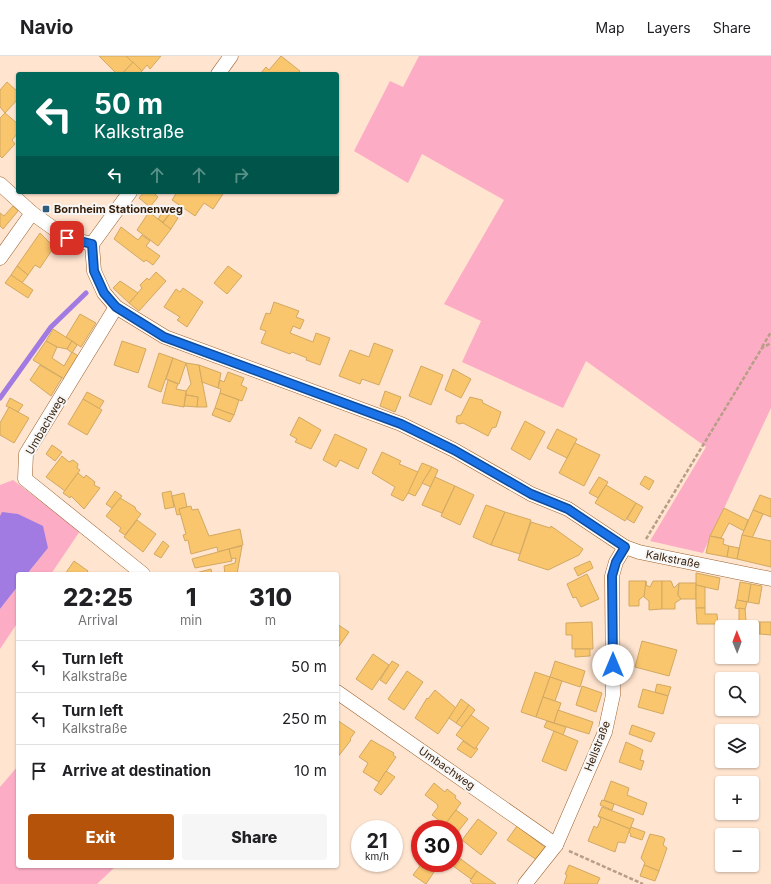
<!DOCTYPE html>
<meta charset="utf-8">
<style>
body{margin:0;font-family:Inter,sans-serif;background:#f6f6f6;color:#202124;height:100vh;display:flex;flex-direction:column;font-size:15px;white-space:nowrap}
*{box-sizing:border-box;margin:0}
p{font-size:13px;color:#757577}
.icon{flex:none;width:22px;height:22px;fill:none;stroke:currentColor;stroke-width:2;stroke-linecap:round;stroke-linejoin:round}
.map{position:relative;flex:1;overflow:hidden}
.drawer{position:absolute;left:16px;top:516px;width:323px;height:296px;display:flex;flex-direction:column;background:#fff;border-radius:4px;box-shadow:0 1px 3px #0004}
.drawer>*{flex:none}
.top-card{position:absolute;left:16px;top:16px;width:323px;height:122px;border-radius:4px;box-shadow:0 1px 3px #0004;background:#00695c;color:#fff;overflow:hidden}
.needle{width:26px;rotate:359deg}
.buttons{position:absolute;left:715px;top:564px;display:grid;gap:8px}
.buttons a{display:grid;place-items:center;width:44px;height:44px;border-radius:4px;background:#fff;box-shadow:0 1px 3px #0004;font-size:20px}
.speed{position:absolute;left:351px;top:764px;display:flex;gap:8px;font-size:20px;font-weight:700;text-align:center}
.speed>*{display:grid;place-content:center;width:52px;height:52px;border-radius:50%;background:#fff;box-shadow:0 1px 3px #0004;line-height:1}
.speed small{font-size:10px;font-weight:400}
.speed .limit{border:6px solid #d22;background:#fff;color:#111}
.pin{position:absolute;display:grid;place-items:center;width:34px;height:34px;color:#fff;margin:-17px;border-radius:8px;box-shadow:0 2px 6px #0006}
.me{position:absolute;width:44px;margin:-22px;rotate:0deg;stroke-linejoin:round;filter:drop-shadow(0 0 3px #0008)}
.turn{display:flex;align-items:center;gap:14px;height:84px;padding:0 12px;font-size:18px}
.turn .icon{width:52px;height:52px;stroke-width:2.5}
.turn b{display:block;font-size:28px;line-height:34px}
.lanes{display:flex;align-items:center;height:38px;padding:0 12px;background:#0003;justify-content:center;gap:20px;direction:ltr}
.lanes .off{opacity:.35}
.eta{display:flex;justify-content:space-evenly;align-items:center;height:68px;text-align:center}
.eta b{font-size:24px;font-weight:800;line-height:28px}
.cta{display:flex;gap:8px;margin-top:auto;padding:8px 12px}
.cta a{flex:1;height:46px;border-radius:4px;background:#b45309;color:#fff;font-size:16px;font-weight:800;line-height:46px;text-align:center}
.cta a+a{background:#f6f6f6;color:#202124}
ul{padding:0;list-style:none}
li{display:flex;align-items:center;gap:12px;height:52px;padding:0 12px;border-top:1px solid #e0e0e0}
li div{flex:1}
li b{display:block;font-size:15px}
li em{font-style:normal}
header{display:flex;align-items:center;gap:24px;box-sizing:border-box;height:56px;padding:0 20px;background:#fff;border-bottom:1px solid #e0e0e0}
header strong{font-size:19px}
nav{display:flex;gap:22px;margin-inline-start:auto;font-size:14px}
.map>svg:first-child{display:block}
.green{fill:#fcadc5}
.water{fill:#a17be2}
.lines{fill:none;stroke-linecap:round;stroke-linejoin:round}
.stream{stroke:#a17be2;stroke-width:5}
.building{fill:#f9c56d;stroke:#d2a962}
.minor-casing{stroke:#9a602c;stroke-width:15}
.path{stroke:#b89e88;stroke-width:2.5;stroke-dasharray:4 2;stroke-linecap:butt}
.minor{stroke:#fff;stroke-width:14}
.route-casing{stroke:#114b97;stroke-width:10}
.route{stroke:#1a73e8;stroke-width:7}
.poi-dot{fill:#2e5d7c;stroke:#f6f6f6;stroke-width:1.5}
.labels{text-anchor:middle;stroke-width:4;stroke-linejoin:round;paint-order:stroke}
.poi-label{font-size:11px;font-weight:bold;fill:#361e08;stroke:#f6f6f6;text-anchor:start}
.street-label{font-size:11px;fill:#361e08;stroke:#f6f6f6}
</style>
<header>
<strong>Navio</strong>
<nav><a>Map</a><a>Layers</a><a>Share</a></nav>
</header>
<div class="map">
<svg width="771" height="828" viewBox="0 0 771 828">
<rect width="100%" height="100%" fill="#ffe4cf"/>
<g class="green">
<path d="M419,0H771V352L703,497L650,485L706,391L586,305L563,352L462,306L481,265L444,248L504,144L422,98L408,127L354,95L390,25L403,31Z"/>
<path d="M13,424L80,475L51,518H27L48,492L0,460V429Z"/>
<path d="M18,530V566L0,593V553Z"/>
<path d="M18,710V810H116L97,828H0V731Z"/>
</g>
<path class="water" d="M2,456L18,458L43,470L48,492L27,518H18V530L0,553V460Z"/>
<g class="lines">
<path class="stream" d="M0,342L51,271L86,237"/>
</g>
<g class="building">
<path d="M99,0H126L133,6L122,18H117Z"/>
<path d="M126,0H161L150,13L147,9L142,15Z"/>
<path d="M281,0L300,15L298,18H260L266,11L269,14Z"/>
<path d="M133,6L142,15L139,18H122Z"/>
<path d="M7,26L18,36V43L5,57L0,51V34Z"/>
<path d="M5,57L18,68V77L12,84L15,88L2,102L0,100V62Z"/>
<path d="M144,136H153L158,141L150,151L139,142Z"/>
<path d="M177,136H220L223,138L213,153L204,147L195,160L172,144Z"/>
<path d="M13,150L18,155L3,173L0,170V157L4,160Z"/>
<path d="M165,152L171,156L163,166L158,163Z"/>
<path d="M149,156L171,173L158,190L137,174Z"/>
<path d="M171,156L178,162L171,173L163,167Z"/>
<path d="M121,171L138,184L142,179L150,185L146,190L160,200L153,209L146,204L144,206L114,183Z"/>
<path d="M40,177L54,191L40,212L35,209L28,219L17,210Z"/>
<path d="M17,210L28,219L22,227L11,219Z"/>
<path d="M228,210L242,220L227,238L214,227Z"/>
<path d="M156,216L166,225L139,255L129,247L142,232L140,229L147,222L149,224Z"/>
<path d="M11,219L33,234L28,242L5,227Z"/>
<path d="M120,225L138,237L129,247L113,232Z"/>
<path d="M183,232L203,246L187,271L177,264L180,261L164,251L176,233L180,236Z"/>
<path d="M274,246L299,255L296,261L304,264L300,273L293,270L290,277L313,286L316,277L330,282L320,309L306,304L307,302L292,296L290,298L261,287L266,275L260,273L266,257L270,258Z"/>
<path d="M80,258L96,267L81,291L66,281Z"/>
<path d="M53,273L72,285L67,293L57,291L46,285Z"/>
<path d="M46,285L57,291L52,302L64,310L72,296L80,301L66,324L33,304Z"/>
<path d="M72,285L77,289L72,297L67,293Z"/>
<path d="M122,285L146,293L138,317L114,309Z"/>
<path d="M374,287L393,294L379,329L362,323L360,328L339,320L350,294L369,301Z"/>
<path d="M159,297L173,302L161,336L148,331Z"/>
<path d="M173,302L186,307L179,328L166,323Z"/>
<path d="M186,307L199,309L207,351H197L198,341L186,339V335L191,328Z"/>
<path d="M40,309L62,322L51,340L30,324Z"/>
<path d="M199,309L221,317L218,332L202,326Z"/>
<path d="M421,310L443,319L431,349L409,340Z"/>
<path d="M453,313L471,323L461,342L445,334Z"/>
<path d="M228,316L244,322L241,329L247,332L242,345L220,337L221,333L218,332L220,324L224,326Z"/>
<path d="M168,324L178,328L176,333L186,335L184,351L162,347Z"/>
<path d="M385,335L401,341L395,356L380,350Z"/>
<path d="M87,336L104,345L99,353L83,343Z"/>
<path d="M220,337L239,344L234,359L215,352Z"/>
<path d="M186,339L198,341L197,351L184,350Z"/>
<path d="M470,341L482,344L483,347L501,356L496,371L492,372L488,380L463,367L459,368L456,366L457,360L461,359Z"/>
<path d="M10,342L23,349L18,356L6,350Z"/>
<path d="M83,343L102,354L87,379L68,368Z"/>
<path d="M9,351L29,362L14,387L0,379V367Z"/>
<path d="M215,352L234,359L230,366L212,359Z"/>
<path d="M299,361L321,374L311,393L295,386L297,383L290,379Z"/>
<path d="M525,365L545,376L530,404L511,393Z"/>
<path d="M557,373L577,383L567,402L547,392Z"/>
<path d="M335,378L367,393L358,413L340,404L336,411L323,404Z"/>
<path d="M575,387L600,399L584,430L559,417Z"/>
<path d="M52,389L62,396L55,405L46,398Z"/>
<path d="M382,396L401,405L399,408L418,416L414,428L403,445L391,439L395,431L372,417Z"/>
<path d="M62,400L69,406L73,404L78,408L77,412L80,414L65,435L46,421Z"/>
<path d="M422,407L432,411L415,440L408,437Z"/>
<path d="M432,411L438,414L431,431L422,427Z"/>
<path d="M78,417L84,422L86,419L95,426L94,429L100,432L84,453L71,440L70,442L63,437Z"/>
<path d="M645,420L654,425L649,434L640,428Z"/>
<path d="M435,421L455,430L442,457L422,449Z"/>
<path d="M599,421L608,426L598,442L589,437Z"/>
<path d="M606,429L636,447L625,465L595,447Z"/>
<path d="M455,430L474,439L460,469L441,460Z"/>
<path d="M115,435L122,440L112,452L106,448Z"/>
<path d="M171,435L174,451L165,453L162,437Z"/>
<path d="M184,437L187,451L179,453L181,458L177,459L172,440Z"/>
<path d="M760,439L771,443V461L753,454Z"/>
<path d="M120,442L135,451L136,454L141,458L125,479L119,475L121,472L106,460Z"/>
<path d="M636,447L643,451L634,467L627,463Z"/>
<path d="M486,449L505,456L491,489L473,481Z"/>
<path d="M191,450L192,454L198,453L209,480L240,473L243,489L218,496L217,491L191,498L188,484L185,485L183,479L186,478L179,453Z"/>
<path d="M724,452L748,464L744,475L729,467L721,482L710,480Z"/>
<path d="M753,454L763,458L752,482L742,479Z"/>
<path d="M505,456L531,464L520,498L491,489Z"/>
<path d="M137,464L156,478L143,496L124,481Z"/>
<path d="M531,466L550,472L551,470L583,493L579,499L548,514L518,504Z"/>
<path d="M742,479L771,485V511L737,503Z"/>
<path d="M710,480L724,483L723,488L729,490L727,501L706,497Z"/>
<path d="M163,485L169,490L161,502L154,498Z"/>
<path d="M242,490L237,518H225L224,510L235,507L236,502L231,503L229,493Z"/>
<path d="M729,490L739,492L737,503L727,501Z"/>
<path d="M229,493L232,505L195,512L192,503Z"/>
<path d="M74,505L88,515L86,518H65Z"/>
<path d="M590,505L593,512L578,520L574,512Z"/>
<path d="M211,513L212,518H196V517Z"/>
<path d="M696,517L720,522L718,534L696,529Z"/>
<path d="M587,518L599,543L581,551L576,541L573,542L567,528Z"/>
<path d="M629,525H646V538L639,544V550H629Z"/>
<path d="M646,525V529L650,531L653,525H662V553L649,554V545L644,541Z"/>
<path d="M662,525H671L674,532L679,527L678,539L681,543L675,547V553H662Z"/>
<path d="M740,526L751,528L748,546L737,544Z"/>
<path d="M679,527H696V543H681L678,539Z"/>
<path d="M751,528L762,530L759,548L748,546Z"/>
<path d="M696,529L705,531V552H696Z"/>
<path d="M737,544L747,546L745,554L735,552Z"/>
<path d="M696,552H705V558H717L718,568H697Z"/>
<path d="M739,552L745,553L746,565H739Z"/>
<path d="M739,565L760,566V578H752V571H740Z"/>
<path d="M592,566L593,593H572V579H566V567Z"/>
<path d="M760,566H771V579L760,578Z"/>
<path d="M337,568L349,576L337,593Z"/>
<path d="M642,585L677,594L669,620L635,611Z"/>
<path d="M575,593H590V600L575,601Z"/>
<path d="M373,598L389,609L372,634L356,623Z"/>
<path d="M392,605L399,609L386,628L380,624Z"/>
<path d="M555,605L585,615L580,631L550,621Z"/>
<path d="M407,615L423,626L404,654L388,643Z"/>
<path d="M535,616L550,621L536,661L521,656Z"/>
<path d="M550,621L562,625L555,645L543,641Z"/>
<path d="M657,628L671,631L668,640L655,636Z"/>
<path d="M582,630L602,637L596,656L576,649Z"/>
<path d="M643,633L668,640L663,658L638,651Z"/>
<path d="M435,634L456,652L438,678L415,662L427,642L428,643Z"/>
<path d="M543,641L561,647L554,667L536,661Z"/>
<path d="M461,643L469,649L456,667L449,662Z"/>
<path d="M469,649L475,654L462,671L456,667Z"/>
<path d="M558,654L593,666L589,678L554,667Z"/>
<path d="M471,659L489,672L475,693L456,679Z"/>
<path d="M337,664L355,676L350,683L351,684L337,702Z"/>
<path d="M547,665L566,671L563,679L544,671Z"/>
<path d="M632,669L655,677L651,686L629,678Z"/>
<path d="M554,675L578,685L566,715L542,705Z"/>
<path d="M371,684L394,697L393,699L396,701L379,726L363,716L368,707L359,701Z"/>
<path d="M463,685L475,693L476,691L478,693L471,702L457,693Z"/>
<path d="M626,686L643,694L640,704L644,705L641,714L619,706Z"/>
<path d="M386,715L395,721L381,739L374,734Z"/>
<path d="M611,725L629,732L627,739L647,747L643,759L604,744Z"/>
<path d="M434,727L445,736L447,733L456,740L455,742L461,747L445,769L432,759L438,751L437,748L425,739Z"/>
<path d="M602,744L614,748L612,754L600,749Z"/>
<path d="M602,751L634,763L630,773L598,760Z"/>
<path d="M456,754L468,763L454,781V773L442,772Z"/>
<path d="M598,760L630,773L625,787L618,786L615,796L588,785L594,770L597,772L601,763Z"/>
<path d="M478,763L497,777L481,799L462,784Z"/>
<path d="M517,770L546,792L537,804L507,784Z"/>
<path d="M631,771L645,776L642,784L630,780L631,778L629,776Z"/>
<path d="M650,778L663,781L665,783L663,789L667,792L659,815L644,809L645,807L641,802Z"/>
<path d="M454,798L477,815L471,823L449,807H454Z"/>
<path d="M422,807H440L426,828L413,819Z"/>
<path d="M569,809L600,822L597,828H564L567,819L565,818Z"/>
<path d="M644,809L659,815L655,825L640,820Z"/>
<path d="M477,815L496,828H473L470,825Z"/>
</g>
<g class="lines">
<g class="minor-casing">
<g id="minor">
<path d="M218,18L231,0"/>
<path d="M0,128L32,157L67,182L92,188"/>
<path d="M92,188L94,215L104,237L116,251L165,281L401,368L454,394L531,438L568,453L625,491L639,496L771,523"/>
<path d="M92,188L130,136"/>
<path d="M0,202L32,157"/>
<path d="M116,251L26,398L25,423L143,518"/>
<path d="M337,636L556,789"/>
<path d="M525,828L556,789L605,676L613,639L612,520L616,506L625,491"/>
</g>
</g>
<g class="path">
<path d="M762,291L771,276"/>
<path d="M646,483L762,292L771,287"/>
<path d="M569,795L643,828"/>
</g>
<use href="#minor" class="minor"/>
</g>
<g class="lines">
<g class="route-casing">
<path id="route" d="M67,182L92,188L94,215L104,237L116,251L164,281L401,368L454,394L531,438L568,453L625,491L616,506L612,520L613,609"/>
</g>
<use href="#route" class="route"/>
</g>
<rect class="poi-dot" x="42" y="149" width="8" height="8" rx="2"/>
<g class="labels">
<g class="poi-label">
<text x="54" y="157">Bornheim Stationenweg</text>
</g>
<g class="street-label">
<text transform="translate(45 369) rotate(-60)" y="4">Umbachweg</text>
<text transform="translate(673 503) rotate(11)" y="4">Kalkstraße</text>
<text transform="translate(597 690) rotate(-69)" y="4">Hellstraße</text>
<text transform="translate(447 712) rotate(35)" y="4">Umbachweg</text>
</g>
</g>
</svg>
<div class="buttons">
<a><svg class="needle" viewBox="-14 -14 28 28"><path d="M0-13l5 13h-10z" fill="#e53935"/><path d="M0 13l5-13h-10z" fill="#757577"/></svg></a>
<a><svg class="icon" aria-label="search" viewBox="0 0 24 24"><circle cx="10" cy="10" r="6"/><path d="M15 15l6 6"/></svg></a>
<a><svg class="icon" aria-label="layers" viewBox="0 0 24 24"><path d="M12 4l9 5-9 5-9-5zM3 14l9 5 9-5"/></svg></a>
<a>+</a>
<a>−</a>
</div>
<div class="speed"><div>21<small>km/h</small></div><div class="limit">30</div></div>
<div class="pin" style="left:67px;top:182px;background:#d93025"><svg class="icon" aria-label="arrive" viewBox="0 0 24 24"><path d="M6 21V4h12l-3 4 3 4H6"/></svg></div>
<svg class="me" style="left:613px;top:609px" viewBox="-20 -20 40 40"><circle r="19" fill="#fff"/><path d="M0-13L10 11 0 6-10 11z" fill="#1a73e8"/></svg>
<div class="top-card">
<div class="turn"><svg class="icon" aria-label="left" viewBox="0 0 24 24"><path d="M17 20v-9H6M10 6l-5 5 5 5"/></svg><div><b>50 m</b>Kalkstraße</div></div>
<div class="lanes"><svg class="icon" aria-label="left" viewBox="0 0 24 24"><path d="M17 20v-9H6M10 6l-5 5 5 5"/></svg><svg class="icon off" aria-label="ahead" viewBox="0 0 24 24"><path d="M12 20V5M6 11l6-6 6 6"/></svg><svg class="icon off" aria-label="ahead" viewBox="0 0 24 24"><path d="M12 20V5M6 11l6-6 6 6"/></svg><svg class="icon off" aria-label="right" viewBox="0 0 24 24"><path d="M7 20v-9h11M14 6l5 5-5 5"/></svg></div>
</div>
<section class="drawer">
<div class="eta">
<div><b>22:25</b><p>Arrival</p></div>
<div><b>1</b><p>min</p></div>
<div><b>310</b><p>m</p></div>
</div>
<ul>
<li><svg class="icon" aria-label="left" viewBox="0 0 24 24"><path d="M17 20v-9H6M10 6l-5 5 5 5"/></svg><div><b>Turn left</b><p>Kalkstraße</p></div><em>50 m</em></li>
<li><svg class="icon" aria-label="left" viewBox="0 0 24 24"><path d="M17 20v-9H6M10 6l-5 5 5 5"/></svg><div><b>Turn left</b><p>Kalkstraße</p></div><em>250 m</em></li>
<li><svg class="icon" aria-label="arrive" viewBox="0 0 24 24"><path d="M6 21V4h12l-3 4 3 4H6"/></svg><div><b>Arrive at destination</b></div><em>10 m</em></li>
</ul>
<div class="cta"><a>Exit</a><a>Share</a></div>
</section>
</div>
